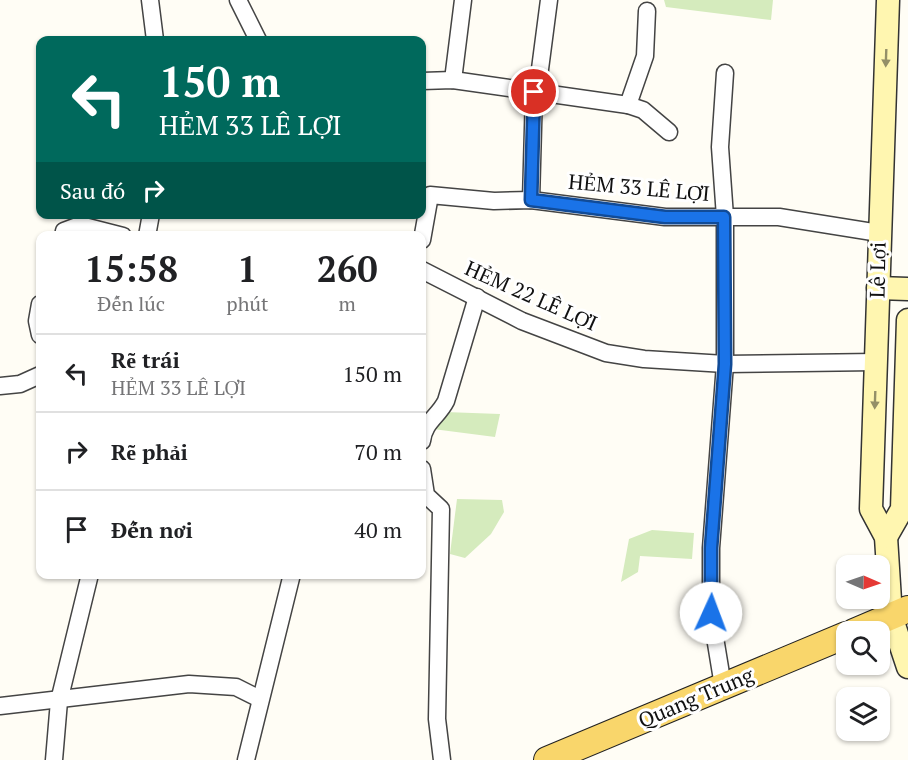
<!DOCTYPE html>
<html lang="vi">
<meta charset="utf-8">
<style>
body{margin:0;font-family:"PT Serif",serif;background:#f6f6f6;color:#202124;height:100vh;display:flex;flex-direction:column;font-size:22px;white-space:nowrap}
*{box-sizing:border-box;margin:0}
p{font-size:20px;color:#757577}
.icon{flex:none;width:33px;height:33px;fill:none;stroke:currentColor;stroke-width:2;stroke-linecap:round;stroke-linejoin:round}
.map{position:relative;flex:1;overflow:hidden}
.drawer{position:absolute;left:36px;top:231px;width:390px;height:348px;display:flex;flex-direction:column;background:#fff;border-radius:12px;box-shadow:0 2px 4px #0004}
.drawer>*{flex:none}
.hud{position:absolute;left:36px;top:36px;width:390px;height:183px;border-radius:12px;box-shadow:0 2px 4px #0004;background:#00695c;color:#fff;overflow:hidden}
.needle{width:39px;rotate:92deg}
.controls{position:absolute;left:836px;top:555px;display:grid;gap:12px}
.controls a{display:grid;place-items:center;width:54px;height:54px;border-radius:12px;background:#fff;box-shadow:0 2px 4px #0004;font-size:30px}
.pin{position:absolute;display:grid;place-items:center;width:51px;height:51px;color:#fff;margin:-26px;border:3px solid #fff;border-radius:50%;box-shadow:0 2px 6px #0007}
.me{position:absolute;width:66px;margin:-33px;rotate:2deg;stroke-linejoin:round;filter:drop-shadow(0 0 4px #0008)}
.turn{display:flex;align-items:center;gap:21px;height:126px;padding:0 24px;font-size:27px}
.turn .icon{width:78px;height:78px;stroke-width:2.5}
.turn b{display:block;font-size:42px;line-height:51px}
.then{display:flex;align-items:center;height:57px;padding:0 24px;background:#0003;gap:12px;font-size:22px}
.eta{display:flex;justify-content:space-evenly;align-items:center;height:102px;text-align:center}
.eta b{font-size:36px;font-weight:700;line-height:42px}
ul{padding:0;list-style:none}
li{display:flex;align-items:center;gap:18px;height:78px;padding:0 24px;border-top:2px solid #e0e0e0}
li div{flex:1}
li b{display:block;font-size:22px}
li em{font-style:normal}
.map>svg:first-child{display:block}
.green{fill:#d5ebbd}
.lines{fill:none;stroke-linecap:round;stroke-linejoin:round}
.minor-casing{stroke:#444;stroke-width:19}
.secondary-casing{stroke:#333;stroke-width:25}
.primary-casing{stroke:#222;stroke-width:28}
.minor{stroke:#fff;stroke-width:16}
.secondary{stroke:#fff6b0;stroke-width:22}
.primary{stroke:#f9d66b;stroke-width:26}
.oneway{fill:#948f68}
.route-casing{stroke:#114b97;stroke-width:15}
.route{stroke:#1a73e8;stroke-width:10}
.labels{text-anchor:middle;stroke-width:6;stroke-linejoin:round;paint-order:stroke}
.street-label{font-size:21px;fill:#111;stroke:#fff}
</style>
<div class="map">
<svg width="908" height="760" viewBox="0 0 908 760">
<rect width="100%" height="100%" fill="#fffdf5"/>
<g class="green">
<path d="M664,0H773L771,20L666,7Z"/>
<path d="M445,412L500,414L495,437L433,429Z"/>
<path d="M457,499L502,500L504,512L491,534L465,558L450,554Z"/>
<path d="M652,530L694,533L692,559L640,556L638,572L621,582L629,539Z"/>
</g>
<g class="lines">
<g class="minor-casing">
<g id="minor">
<path d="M150,0L155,40"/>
<path d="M238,0L258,40"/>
<path d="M453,80L463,0"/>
<path d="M422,81L453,80L628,105L643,110L669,132"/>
<path d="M537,92L549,0"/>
<path d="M628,105L645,56L647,11"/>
<path d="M531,200L534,92"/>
<path d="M63,236L64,231L80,225L123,236"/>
<path d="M147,236L151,214"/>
<path d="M422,240L430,195L494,201L531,200L665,217H779L879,233"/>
<path d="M422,270L522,321L606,353L644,359L725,364L876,362"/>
<path d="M40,304L37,321L40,335"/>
<path d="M0,386L20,384L40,375"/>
<path d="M422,441C424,422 438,417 446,401L477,297"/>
<path d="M422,469L426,495L441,509L437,719L442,760"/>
<path d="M723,686L711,613V548L725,364V217L720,147L725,73"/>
<path d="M0,706L189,684L236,687L260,699"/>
<path d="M54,760L59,701L90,574"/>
<path d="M246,760L292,574"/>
</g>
</g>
<g class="secondary-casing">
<g id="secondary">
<path d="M888,0L871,509L886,537L891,616L908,667"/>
<path d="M878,288L908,289"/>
<path d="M886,537L902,509L908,320"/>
</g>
</g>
<g class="primary-casing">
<g id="primary">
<path d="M854,632L908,609"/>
<path d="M547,760L846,635"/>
</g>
</g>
<use href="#minor" class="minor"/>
<use href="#secondary" class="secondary"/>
<use href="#primary" class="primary"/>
</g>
<defs><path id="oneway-solid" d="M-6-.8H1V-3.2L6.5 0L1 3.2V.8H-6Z" transform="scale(1.5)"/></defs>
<g class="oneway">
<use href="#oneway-solid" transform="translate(886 58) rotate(92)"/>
<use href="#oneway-solid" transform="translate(875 400) rotate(92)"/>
</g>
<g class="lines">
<g class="route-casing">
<path id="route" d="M534,92L531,200L665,217H724L725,364L711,548V613"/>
</g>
<use href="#route" class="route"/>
</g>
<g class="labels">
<g class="street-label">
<text transform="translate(639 188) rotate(5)" y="7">HẺM 33 LÊ LỢI</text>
<text transform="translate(878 270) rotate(-89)" y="7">Lê Lợi</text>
<text transform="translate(531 296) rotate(24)" y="7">HẺM 22 LÊ LỢI</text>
<text transform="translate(696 698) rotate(-23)" y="7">Quang Trung</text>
</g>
</g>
</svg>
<div class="controls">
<a><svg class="needle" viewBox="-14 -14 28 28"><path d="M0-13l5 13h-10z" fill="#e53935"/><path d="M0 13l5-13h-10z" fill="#757577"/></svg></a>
<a><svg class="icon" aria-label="search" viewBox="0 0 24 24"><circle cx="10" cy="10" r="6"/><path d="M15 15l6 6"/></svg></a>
<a><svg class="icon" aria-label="layers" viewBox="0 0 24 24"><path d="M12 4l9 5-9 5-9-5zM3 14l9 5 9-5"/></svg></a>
</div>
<div class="pin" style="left:534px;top:92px;background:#d93025"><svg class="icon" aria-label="arrive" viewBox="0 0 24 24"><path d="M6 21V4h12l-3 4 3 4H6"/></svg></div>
<svg class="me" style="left:711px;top:613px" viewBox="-20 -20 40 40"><circle r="19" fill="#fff"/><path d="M0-13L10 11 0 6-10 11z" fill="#1a73e8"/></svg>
<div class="hud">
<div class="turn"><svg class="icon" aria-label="left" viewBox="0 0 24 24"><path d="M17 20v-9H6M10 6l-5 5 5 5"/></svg><div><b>150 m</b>HẺM 33 LÊ LỢI</div></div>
<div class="then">Sau đó<svg class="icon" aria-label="right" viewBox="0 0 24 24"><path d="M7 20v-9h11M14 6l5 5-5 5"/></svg></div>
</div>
<section class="drawer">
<div class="eta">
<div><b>15:58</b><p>Đến lúc</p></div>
<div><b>1</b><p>phút</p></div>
<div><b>260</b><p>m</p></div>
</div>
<ul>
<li><svg class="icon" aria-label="left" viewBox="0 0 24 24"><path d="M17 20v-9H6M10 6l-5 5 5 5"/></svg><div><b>Rẽ trái</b><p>HẺM 33 LÊ LỢI</p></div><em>150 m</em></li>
<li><svg class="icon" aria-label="right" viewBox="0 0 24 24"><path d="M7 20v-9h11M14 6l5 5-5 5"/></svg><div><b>Rẽ phải</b></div><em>70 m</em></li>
<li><svg class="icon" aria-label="arrive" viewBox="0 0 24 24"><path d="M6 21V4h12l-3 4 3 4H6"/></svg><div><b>Đến nơi</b></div><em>40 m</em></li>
</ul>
</section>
</div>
